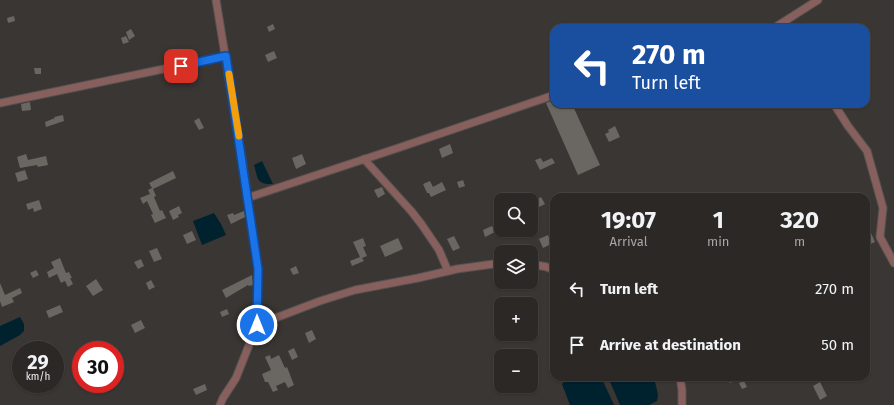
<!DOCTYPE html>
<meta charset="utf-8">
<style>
body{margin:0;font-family:"Fira Sans",sans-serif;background:#383432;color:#f1f3f6;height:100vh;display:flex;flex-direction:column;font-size:15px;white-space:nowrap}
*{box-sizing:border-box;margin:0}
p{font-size:13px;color:#a6a6a7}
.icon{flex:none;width:22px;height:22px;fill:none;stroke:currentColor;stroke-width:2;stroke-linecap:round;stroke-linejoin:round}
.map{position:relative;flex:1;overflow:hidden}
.sheet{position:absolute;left:550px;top:193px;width:320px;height:188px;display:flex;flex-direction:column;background:#2c2826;border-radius:12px;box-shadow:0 1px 3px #0004,0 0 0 1px #484443}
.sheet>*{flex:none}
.hud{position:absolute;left:550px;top:24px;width:320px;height:84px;border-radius:12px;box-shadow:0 1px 3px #0004,0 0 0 1px #484443;background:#1a4fa0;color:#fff;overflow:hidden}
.controls{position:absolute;left:494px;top:193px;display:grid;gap:8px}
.controls a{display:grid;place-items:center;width:44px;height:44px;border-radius:8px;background:#2c2826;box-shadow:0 1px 3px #0004,0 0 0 1px #484443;font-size:20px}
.speed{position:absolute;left:12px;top:341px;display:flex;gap:8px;font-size:20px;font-weight:700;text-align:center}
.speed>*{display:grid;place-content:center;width:52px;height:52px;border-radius:50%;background:#2c2826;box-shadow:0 1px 3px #0004,0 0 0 1px #484443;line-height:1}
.speed small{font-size:10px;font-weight:400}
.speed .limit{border:6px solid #d22;background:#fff;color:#111}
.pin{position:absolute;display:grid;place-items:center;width:34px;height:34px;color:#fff;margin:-17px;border-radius:8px;box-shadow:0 2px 6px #0006}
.me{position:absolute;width:44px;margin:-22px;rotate:0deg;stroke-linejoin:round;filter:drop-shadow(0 0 3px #0008)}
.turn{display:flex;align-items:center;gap:14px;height:84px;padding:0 16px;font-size:18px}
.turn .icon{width:52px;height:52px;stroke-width:2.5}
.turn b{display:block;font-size:28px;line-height:34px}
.eta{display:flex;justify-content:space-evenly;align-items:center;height:68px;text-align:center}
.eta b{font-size:24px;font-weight:700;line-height:28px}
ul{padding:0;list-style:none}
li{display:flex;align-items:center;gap:12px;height:56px;padding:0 16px}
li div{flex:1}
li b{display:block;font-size:15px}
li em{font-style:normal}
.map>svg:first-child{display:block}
.water{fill:#00212e}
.building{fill:#6a6661}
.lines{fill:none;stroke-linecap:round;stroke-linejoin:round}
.minor-casing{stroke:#56524f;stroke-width:9}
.minor{stroke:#875f5d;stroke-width:7}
.route-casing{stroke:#114b97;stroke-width:10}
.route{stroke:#1a73e8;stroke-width:7}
.slow{stroke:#f59e0b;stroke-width:7}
</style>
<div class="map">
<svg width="894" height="405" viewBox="0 0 894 405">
<rect width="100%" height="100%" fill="#3a3633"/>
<g class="water">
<path d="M262,161L273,184C256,185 258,178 254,165Z"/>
<path d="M214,213L221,224L226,235L202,245L193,221Z"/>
<path d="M20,317L24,324V331L20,335L0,346V326Z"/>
<path d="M573,377H601L614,405H570L562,384L565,381Z"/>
<path d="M608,377H654L658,395L657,401L649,405H620Z"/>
</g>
<g class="building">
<path d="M14,16L15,21L8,23L7,18Z"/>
<path d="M273,24L275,29L269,32L267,27Z"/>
<path d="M131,29L135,36L129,40L126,32Z"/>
<path d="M126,36L129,42L123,44L121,38Z"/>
<path d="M274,51L277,58L268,62L265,55Z"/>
<path d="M34,68H41V74H35Z"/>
<path d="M554,100V104H572L600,165L578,175L546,103Z"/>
<path d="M30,102L31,110L22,111L21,104Z"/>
<path d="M63,115L64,121L46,127L45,122L55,118L54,117Z"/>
<path d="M199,118L204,128L199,130L194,121Z"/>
<path d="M615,126L620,137L609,142L605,134L609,132L608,130Z"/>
<path d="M450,144L453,153L442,158L439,149Z"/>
<path d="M26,154L28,160L46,156L48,165L38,167L37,165L20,168L17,157Z"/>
<path d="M302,154L306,164L296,169L292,158Z"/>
<path d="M541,158L543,162L552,158L555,163L540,170L535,160Z"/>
<path d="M25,170L28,179L18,182L15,173Z"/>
<path d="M173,171L176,178L153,189L156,196L154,197L160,211L162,210L166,218L155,223L151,215L153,214L147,201L143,204L140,198L150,194L148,190L152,188L149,183Z"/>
<path d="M463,180L465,186L459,188L457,182Z"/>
<path d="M430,181L433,187L442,182L446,190L431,197L429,193H427L423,184Z"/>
<path d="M382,187L385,194L378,198L374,190Z"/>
<path d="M541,197L545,204L539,207L536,200Z"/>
<path d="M39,200L42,209L34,212L33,208L28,210L26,204Z"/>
<path d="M179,206L182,213L178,215L179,217L173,220L169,211Z"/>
<path d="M244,211L245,217L231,224L227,215L233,213L234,215Z"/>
<path d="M492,226L495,232L485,237L483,230Z"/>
<path d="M192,231L196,240L187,244L183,235Z"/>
<path d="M871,233L875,242L866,246V235Z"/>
<path d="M548,235L551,244L543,248L539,239Z"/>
<path d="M454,236L460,248L453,251L447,239Z"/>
<path d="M363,238L366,246L363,247L367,256L362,258L364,261L352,266L350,261L360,257L353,242Z"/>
<path d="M398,238L403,249L385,257L380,246Z"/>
<path d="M157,248L162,259L154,262L149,251Z"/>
<path d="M60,258L66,273L69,272L72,278H70L73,284L68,287L65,281L61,283L57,274L49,278L47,272L54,268L51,262Z"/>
<path d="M141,259L144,266L138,269L134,262Z"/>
<path d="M296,266L299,273L293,275L290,269Z"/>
<path d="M36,270L39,275L33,278L30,273Z"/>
<path d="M252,275L253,285L249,286L248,285L226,298L222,290Z"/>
<path d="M96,279L103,290L93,296L86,286Z"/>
<path d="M151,280L155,287L149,290L146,283Z"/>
<path d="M0,283L5,295L20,288L22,293L12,298L14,302L2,307L0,301Z"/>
<path d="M60,305L63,312L49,318L46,311Z"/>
<path d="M227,309L229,314L222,317L220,312Z"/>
<path d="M141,320L145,328L135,333L131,325Z"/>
<path d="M312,330L316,339L309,343L305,333Z"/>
<path d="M294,348L298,357L292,360L288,351Z"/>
<path d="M270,355L271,359L279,355L285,368L287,367L294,385L288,388L285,382L276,386L278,390L273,392L268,382H265L262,374L271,370L265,357Z"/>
<path d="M727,377H742L730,383Z"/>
<path d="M744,381L747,387L742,389L739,383Z"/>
<path d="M820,382L827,396L820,400L813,386Z"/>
<path d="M205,384L207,390L196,395L193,389Z"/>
</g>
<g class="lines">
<g class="minor-casing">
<g id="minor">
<path d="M216,0L242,159L258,269L257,325L236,378L223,398L220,405"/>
<path d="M774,28L818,0"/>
<path d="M0,103L226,56"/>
<path d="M834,104L848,126L867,151L883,208L880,237L894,263"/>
<path d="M364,159L412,212L422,225L439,250L448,271"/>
<path d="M247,198L398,148L554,95"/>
<path d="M531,264L547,267L554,270"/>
<path d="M257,325L320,301L355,290L418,278L457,269L501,263"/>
<path d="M680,377L682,390V405"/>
</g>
</g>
<use href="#minor" class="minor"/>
</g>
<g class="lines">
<g class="route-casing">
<path id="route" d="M181,66L226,56L258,269L257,325"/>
</g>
<use href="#route" class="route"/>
<path class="slow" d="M229,74L239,136"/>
</g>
</svg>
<div class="controls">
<a><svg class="icon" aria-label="search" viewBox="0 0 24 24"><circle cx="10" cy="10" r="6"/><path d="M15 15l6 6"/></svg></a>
<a><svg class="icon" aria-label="layers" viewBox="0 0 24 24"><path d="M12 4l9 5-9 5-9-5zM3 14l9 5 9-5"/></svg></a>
<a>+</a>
<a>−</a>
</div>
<div class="speed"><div>29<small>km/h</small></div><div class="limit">30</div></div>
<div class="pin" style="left:181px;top:66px;background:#d93025"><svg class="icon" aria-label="arrive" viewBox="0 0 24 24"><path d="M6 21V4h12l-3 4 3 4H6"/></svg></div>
<svg class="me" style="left:257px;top:325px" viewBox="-20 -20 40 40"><circle r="17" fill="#1a73e8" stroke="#fff" stroke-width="3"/><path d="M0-11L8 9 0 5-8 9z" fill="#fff"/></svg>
<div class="hud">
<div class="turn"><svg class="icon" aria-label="left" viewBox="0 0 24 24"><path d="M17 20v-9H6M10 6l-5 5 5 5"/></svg><div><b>270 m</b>Turn left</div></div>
</div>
<section class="sheet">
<div class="eta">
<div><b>19:07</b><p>Arrival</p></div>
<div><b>1</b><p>min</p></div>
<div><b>320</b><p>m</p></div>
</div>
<ul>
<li><svg class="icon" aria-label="left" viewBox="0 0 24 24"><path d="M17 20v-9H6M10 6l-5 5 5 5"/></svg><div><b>Turn left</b></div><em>270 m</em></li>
<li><svg class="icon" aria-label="arrive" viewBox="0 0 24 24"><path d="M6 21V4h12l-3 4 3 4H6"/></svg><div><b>Arrive at destination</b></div><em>50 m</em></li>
</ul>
</section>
</div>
